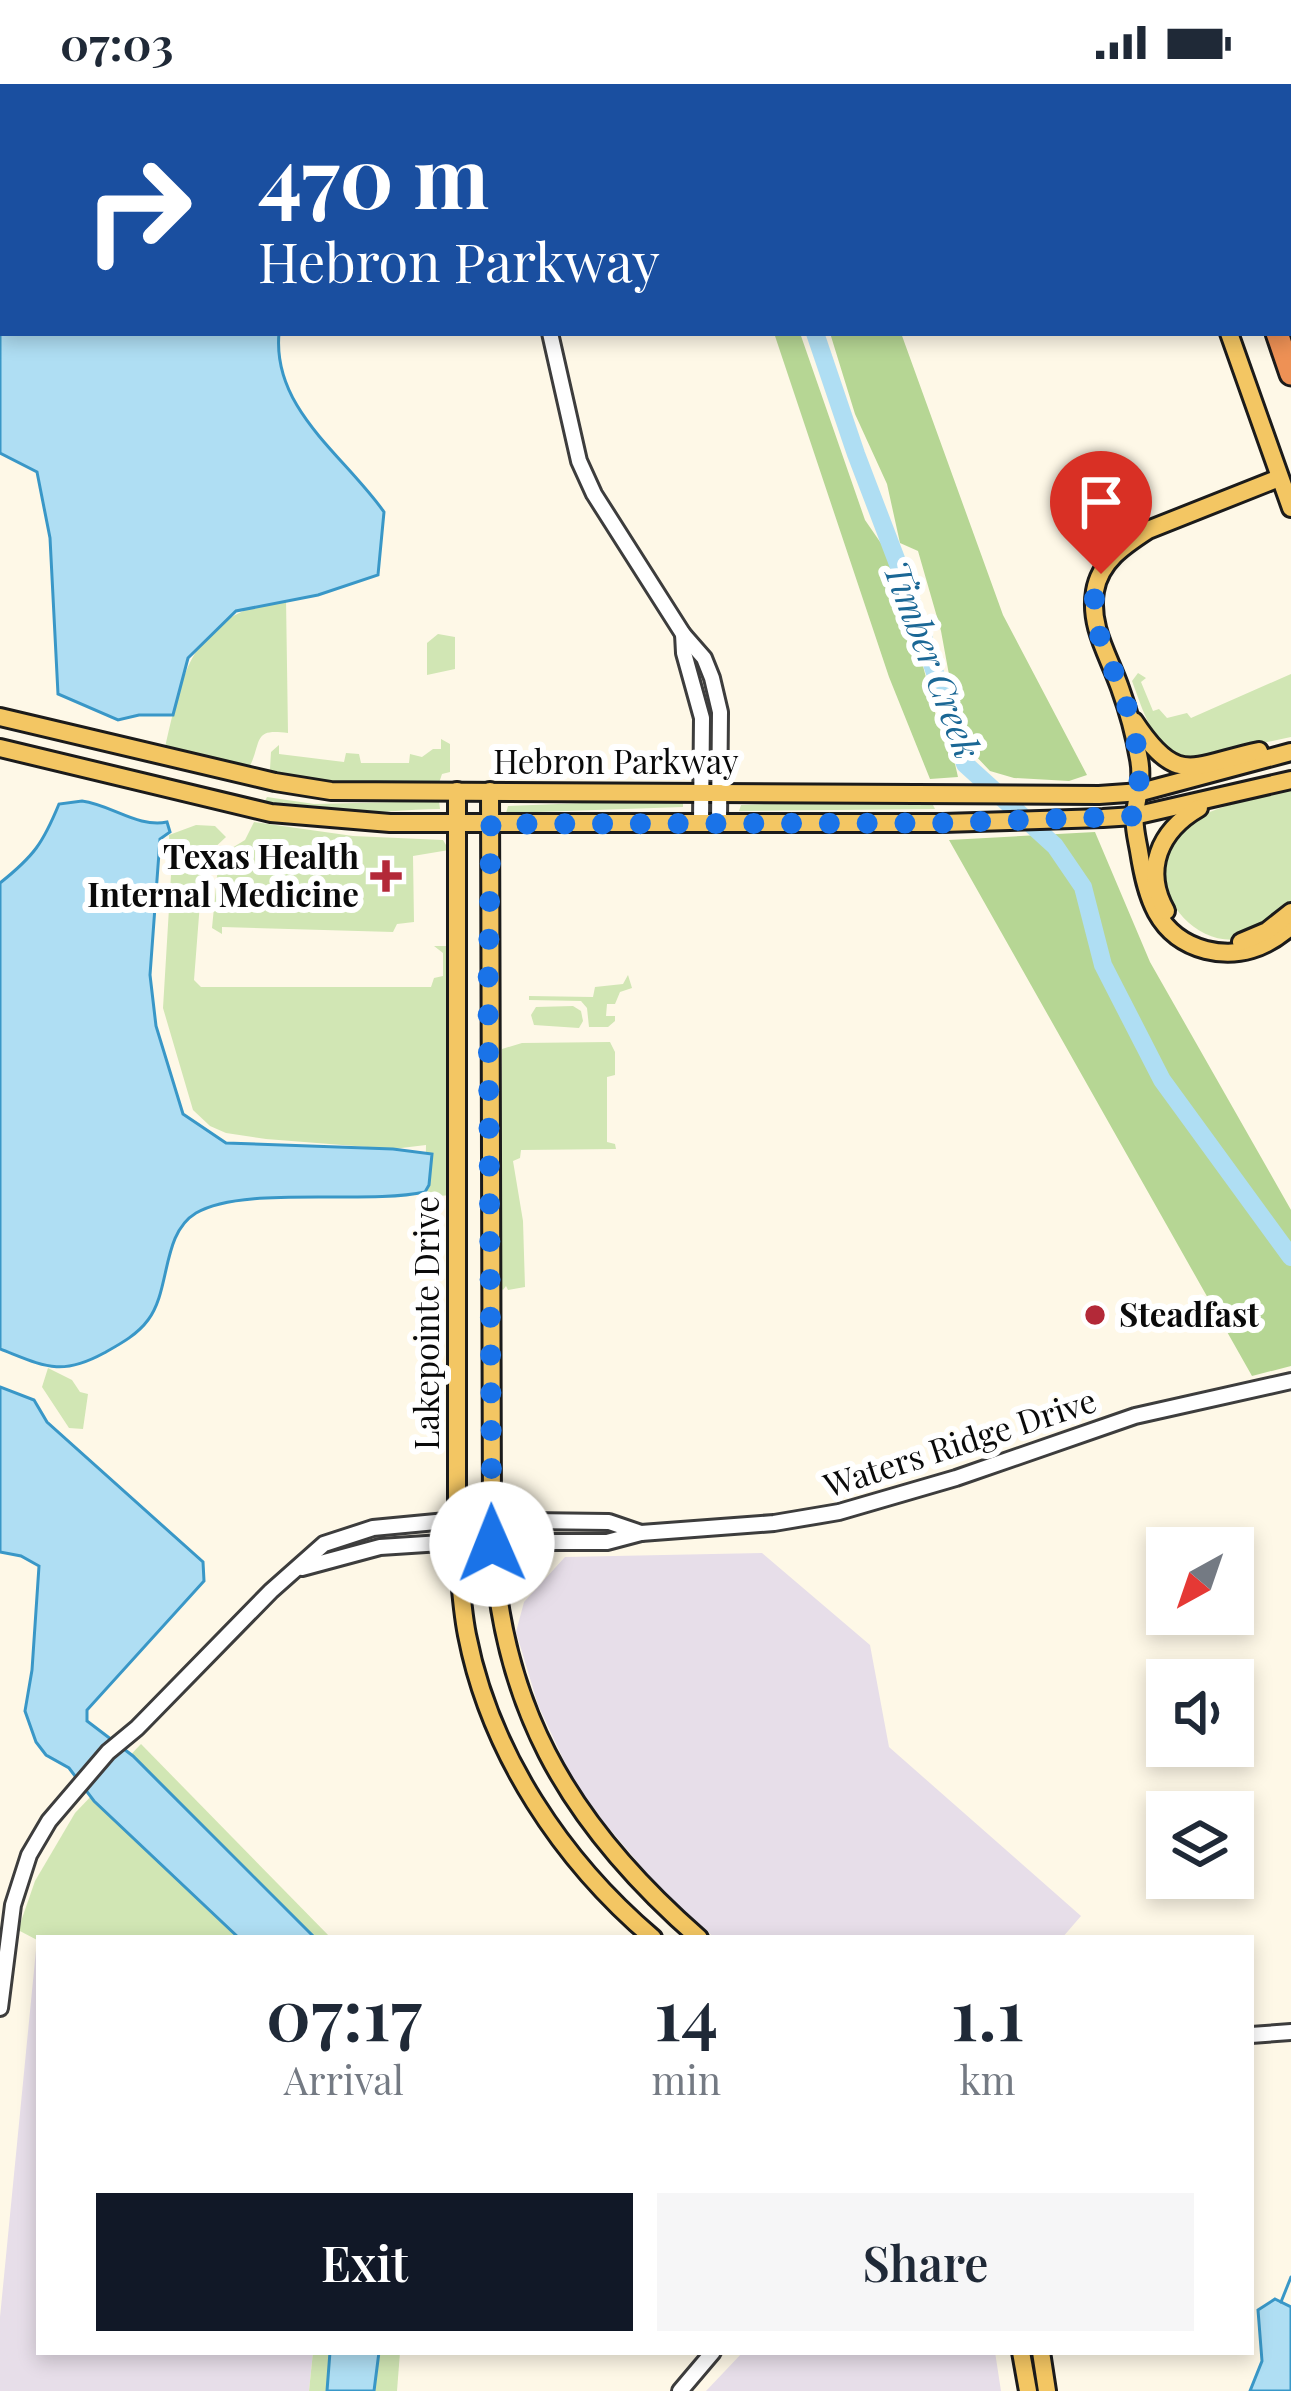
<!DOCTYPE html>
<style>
body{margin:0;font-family:"Playfair Display",serif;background:#f6f6f7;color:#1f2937;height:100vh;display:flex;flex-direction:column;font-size:45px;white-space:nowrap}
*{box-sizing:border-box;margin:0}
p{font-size:39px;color:#747a83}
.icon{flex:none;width:66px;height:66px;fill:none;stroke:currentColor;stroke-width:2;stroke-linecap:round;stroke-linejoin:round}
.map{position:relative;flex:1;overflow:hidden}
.drawer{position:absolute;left:36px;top:1851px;width:1218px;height:420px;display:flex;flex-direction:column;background:#fff;border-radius:0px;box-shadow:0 6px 18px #0003}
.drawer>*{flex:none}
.banner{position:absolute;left:0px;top:0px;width:1293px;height:252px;box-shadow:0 6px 18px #0003;background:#1a4fa0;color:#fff;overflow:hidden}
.needle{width:78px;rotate:220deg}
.tools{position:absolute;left:1146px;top:1443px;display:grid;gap:24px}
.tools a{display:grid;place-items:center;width:108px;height:108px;border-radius:0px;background:#fff;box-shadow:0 6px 18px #0003;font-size:60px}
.pin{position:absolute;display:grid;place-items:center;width:102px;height:102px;color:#fff;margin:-123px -51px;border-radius:50% 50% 50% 0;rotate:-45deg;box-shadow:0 0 12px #0007}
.pin .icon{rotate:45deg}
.me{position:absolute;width:132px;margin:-66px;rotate:359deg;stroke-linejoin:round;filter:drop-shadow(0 0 9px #0008)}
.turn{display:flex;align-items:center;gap:42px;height:252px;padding:0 60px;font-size:54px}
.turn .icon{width:156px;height:156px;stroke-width:2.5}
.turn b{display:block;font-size:84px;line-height:102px}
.eta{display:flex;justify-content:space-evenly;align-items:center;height:204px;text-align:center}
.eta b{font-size:72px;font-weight:600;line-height:84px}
.action{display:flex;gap:24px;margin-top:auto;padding:24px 60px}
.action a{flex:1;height:138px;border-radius:0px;background:#111827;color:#fff;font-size:48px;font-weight:600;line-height:138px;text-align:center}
.action a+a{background:#f6f6f7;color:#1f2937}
.status{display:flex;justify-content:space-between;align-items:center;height:84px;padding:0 60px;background:#fff;direction:ltr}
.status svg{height:33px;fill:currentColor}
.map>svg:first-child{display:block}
.industrial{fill:#e7dee9}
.green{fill:#d1e6b4}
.forest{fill:#b6d694}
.water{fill:#afdef3;stroke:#3997c7;stroke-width:3}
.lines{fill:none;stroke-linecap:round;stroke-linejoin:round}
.stream{stroke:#3997c7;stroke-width:3}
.river{stroke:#afdef3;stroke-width:18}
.minor-casing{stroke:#3d3d3d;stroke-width:20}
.major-casing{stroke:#1b1b1b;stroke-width:22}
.highway-casing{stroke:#1b1b1b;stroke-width:27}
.minor{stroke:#fff;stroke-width:14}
.major{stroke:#f3c663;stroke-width:16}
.highway{stroke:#ee9155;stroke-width:21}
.route{stroke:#1a73e8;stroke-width:21;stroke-dasharray:0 37.8}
.poi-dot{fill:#b32938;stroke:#fff;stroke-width:4.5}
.labels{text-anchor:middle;stroke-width:12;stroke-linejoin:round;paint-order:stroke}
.street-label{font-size:33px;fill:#0a0a0a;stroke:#fff}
.poi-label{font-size:33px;font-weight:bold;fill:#0a0a0a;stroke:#fff;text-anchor:end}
.water-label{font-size:36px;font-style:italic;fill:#1a6795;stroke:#fff}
</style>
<div class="status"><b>07:03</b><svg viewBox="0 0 49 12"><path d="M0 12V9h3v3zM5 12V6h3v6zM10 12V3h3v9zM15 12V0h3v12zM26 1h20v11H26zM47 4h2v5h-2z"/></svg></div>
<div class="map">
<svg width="1291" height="2307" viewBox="0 0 1291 2307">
<rect width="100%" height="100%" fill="#fef8e7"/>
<g class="industrial">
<path d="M762,1469L870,1561L889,1663L1081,1832L1062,1854H715L671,1818L603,1737L572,1694L538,1621L516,1548L524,1518L565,1473Z"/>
<path d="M37,1856L39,2268H313L309,2307H0V2233Z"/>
<path d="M743,2268H995L1001,2307H706Z"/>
</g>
<g class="green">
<path d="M286,514L288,649C253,644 262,656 250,682L165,664C184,580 194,532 286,514Z"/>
<path d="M438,550L455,553V585L427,591V559Z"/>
<path d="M1138,589L1146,594L1141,598L1153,627L1159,625L1167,634L1187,629L1191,634L1291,590V653L1182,676C1151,657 1144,629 1132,597Z"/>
<path d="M441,655L450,660V688L442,690L439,699L357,700L274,690L270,685L271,668L279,661V670L344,678L346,669L359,670L361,679H409L410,670L422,673L433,665H441Z"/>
<path d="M1291,706V823C1279,831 1266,845 1253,851C1191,878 1123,780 1192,737C1219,720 1260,714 1291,706Z"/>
<path d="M267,713L314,720L439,717L440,725C384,725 318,739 265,717Z"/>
<path d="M683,715V723L506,729L508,722Z"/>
<path d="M845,716L931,717L935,725L739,727L741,721Z"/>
<path d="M254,738L353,752L443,756L449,766L413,772L414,838L397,840L393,848L222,843V850L212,844L219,772L245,756Z"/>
<path d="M196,741L215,742L226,753L210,768L203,780L194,896L201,903H431L434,894L443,892V869L434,862H448L452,866V1111L425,1113L426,1061L393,1065L266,1055L226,1049L210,1042L193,1026L163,924L171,791L169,751Z"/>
<path d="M628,891L632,904L620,908L615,920H607L606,932H615V937L608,943H589L587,924L581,917L529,916V912L593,913L595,903L623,900Z"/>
<path d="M573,922L581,927L583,937L579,944L534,941L531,931L536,923Z"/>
<path d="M610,958L615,968V991L607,993V1058L615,1060L616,1065L521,1066L520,1074L513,1077L523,1137L525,1203L508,1206L506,1202L503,1206L499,1203L502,965L522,959Z"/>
<path d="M48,1284L72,1296L80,1308L88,1310L83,1345L69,1344L42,1303Z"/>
<path d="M141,1660L331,1854L39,1857L18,1846L35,1797L75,1729Z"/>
<path d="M313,2268H400L397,2307H309Z"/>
</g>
<g class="forest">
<path d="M774,249H800L865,436L887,468L904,509L936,632L952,667L958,693L930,695L889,593Z"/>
<path d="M830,249H901L1003,531L1087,691L1069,697L1014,694L990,687L973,669L954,618L941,547L918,467L900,459L887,400L855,330Z"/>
<path d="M1095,748L1150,878L1291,1126V1282L1252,1292L949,756Z"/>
</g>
<g class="water">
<path d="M0,168L3,249H279C272,325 344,371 384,428L378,491L318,511L236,527L188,574L173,631H139L118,636L58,610L50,454L37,388L0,369Z"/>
<path d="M82,717C112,721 138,744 167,738L170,748L160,755L150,891L156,942L183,1030L226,1059L393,1065L432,1070L429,1101L425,1108C366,1121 243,1101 196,1129C161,1150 171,1206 148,1236C137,1251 120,1260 104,1269C60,1293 44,1282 0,1265V799C34,772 43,759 59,720Z"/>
<path d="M0,1303L34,1316L47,1338L203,1478L204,1497L87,1626V1637L133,1672L315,1854H239L94,1717L69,1684L46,1671L36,1658L25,1627L32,1586L39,1482L21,1472L0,1468Z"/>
<path d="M1275,2215L1291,2223V2307H1250L1262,2277L1258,2226Z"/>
<path d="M330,2268H379L374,2307H327Z"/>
</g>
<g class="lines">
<path class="stream" d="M1281,2218L1291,2193"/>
<g class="river">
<path d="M768,0V3"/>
<path d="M815,249L856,370L906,501L965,680L1055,762L1083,803L1103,881L1162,996L1291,1173"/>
</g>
<g class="minor-casing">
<g id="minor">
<path d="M253,0L256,3"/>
<path d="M550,249L579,377L594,410L683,550L704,574L712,594L720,628L719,739"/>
<path d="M683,550L684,569L702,634L701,739"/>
<path d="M302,1484L380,1463L457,1458H607L641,1449L774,1439L839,1428L956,1394L1135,1332L1291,1297"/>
<path d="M0,1924L13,1821L29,1771L49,1737L108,1668L137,1644L271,1507L324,1460L373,1444L457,1436L609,1438L641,1449"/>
<path d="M1251,1951L1291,1948"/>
<path d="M680,2307L713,2268"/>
</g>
</g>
<g class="major-casing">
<g id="major">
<path d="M1150,0L1151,3"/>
<path d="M1229,249L1291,424"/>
<path d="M1279,394L1148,446C1125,461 1100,477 1095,507C1089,543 1109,572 1120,604C1128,626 1135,652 1139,675C1143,696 1137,711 1135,730C1133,741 1137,755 1139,767C1146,811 1156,853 1206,866C1238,874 1267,864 1291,842"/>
<path d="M0,633L275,698L331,707L1099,711L1141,708L1291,668"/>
<path d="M1134,637C1178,704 1192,681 1259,667"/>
<path d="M0,664L271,729L390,739H943L1103,734L1134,732L1291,696"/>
<path d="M457,707V1458C460,1489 461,1521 467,1551C490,1669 562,1777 653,1854"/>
<path d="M490,707L492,1437C496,1616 566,1738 699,1854"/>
<path d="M1166,827C1143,786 1159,747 1199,724"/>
<path d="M1241,858L1267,847L1291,828"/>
<path d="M1021,2268L1028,2307"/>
<path d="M1041,2268L1047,2307"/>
</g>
</g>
<g class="highway-casing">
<g id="highway">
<path d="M1188,0L1189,3"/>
<path d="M1212,0L1213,3"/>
<path d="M1233,0L1234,3"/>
<path d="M1268,0L1269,3"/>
<path d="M1290,14L1291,19"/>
<path d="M1290,68L1291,71"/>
<path d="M1290,153L1291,156"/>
<path d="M1290,180L1291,183"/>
<path d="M1290,235L1291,239"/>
<path d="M1277,249L1291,290"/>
</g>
</g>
<use href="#minor" class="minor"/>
<use href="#major" class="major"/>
<use href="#highway" class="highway"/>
</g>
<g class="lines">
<path class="route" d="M492,1460L488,904L491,740L943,739L1134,732C1146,689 1135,642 1119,600C1105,565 1083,528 1101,490"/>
</g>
<g class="poi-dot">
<path d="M380 774h12v12h12v12h-12v12h-12v-12h-12v-12h12z"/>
<circle cx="1095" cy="1231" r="12"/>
</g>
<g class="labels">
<g class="street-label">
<text x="616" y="690">Hebron Parkway</text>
<text transform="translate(427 1239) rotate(-90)" y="12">Lakepointe Drive</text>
<text transform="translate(960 1359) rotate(-18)" y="12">Waters Ridge Drive</text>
</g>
<g class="poi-label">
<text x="359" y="785">Texas Health<tspan x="359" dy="38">Internal Medicine</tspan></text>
<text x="1119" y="1243" text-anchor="start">Steadfast</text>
</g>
<g class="water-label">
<text transform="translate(932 576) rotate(69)" y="13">Timber Creek</text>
</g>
</g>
</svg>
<div class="tools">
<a><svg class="needle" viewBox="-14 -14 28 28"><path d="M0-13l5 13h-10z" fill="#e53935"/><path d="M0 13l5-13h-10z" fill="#747a83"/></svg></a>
<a><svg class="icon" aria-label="sound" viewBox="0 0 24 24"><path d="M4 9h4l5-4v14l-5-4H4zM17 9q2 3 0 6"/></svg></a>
<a><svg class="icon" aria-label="layers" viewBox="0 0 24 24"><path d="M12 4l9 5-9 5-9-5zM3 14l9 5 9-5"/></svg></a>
</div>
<div class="pin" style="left:1101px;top:490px;background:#d93025"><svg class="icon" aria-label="arrive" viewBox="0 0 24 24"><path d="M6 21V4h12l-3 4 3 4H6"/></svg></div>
<svg class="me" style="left:492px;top:1460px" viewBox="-20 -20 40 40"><circle r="19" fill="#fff"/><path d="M0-13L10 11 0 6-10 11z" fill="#1a73e8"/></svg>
<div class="banner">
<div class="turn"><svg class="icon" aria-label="right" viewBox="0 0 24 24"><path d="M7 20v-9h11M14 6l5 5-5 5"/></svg><div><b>470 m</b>Hebron Parkway</div></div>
</div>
<section class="drawer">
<div class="eta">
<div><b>07:17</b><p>Arrival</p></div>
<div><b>14</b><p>min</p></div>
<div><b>1.1</b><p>km</p></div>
</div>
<div class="action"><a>Exit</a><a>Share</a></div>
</section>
</div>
